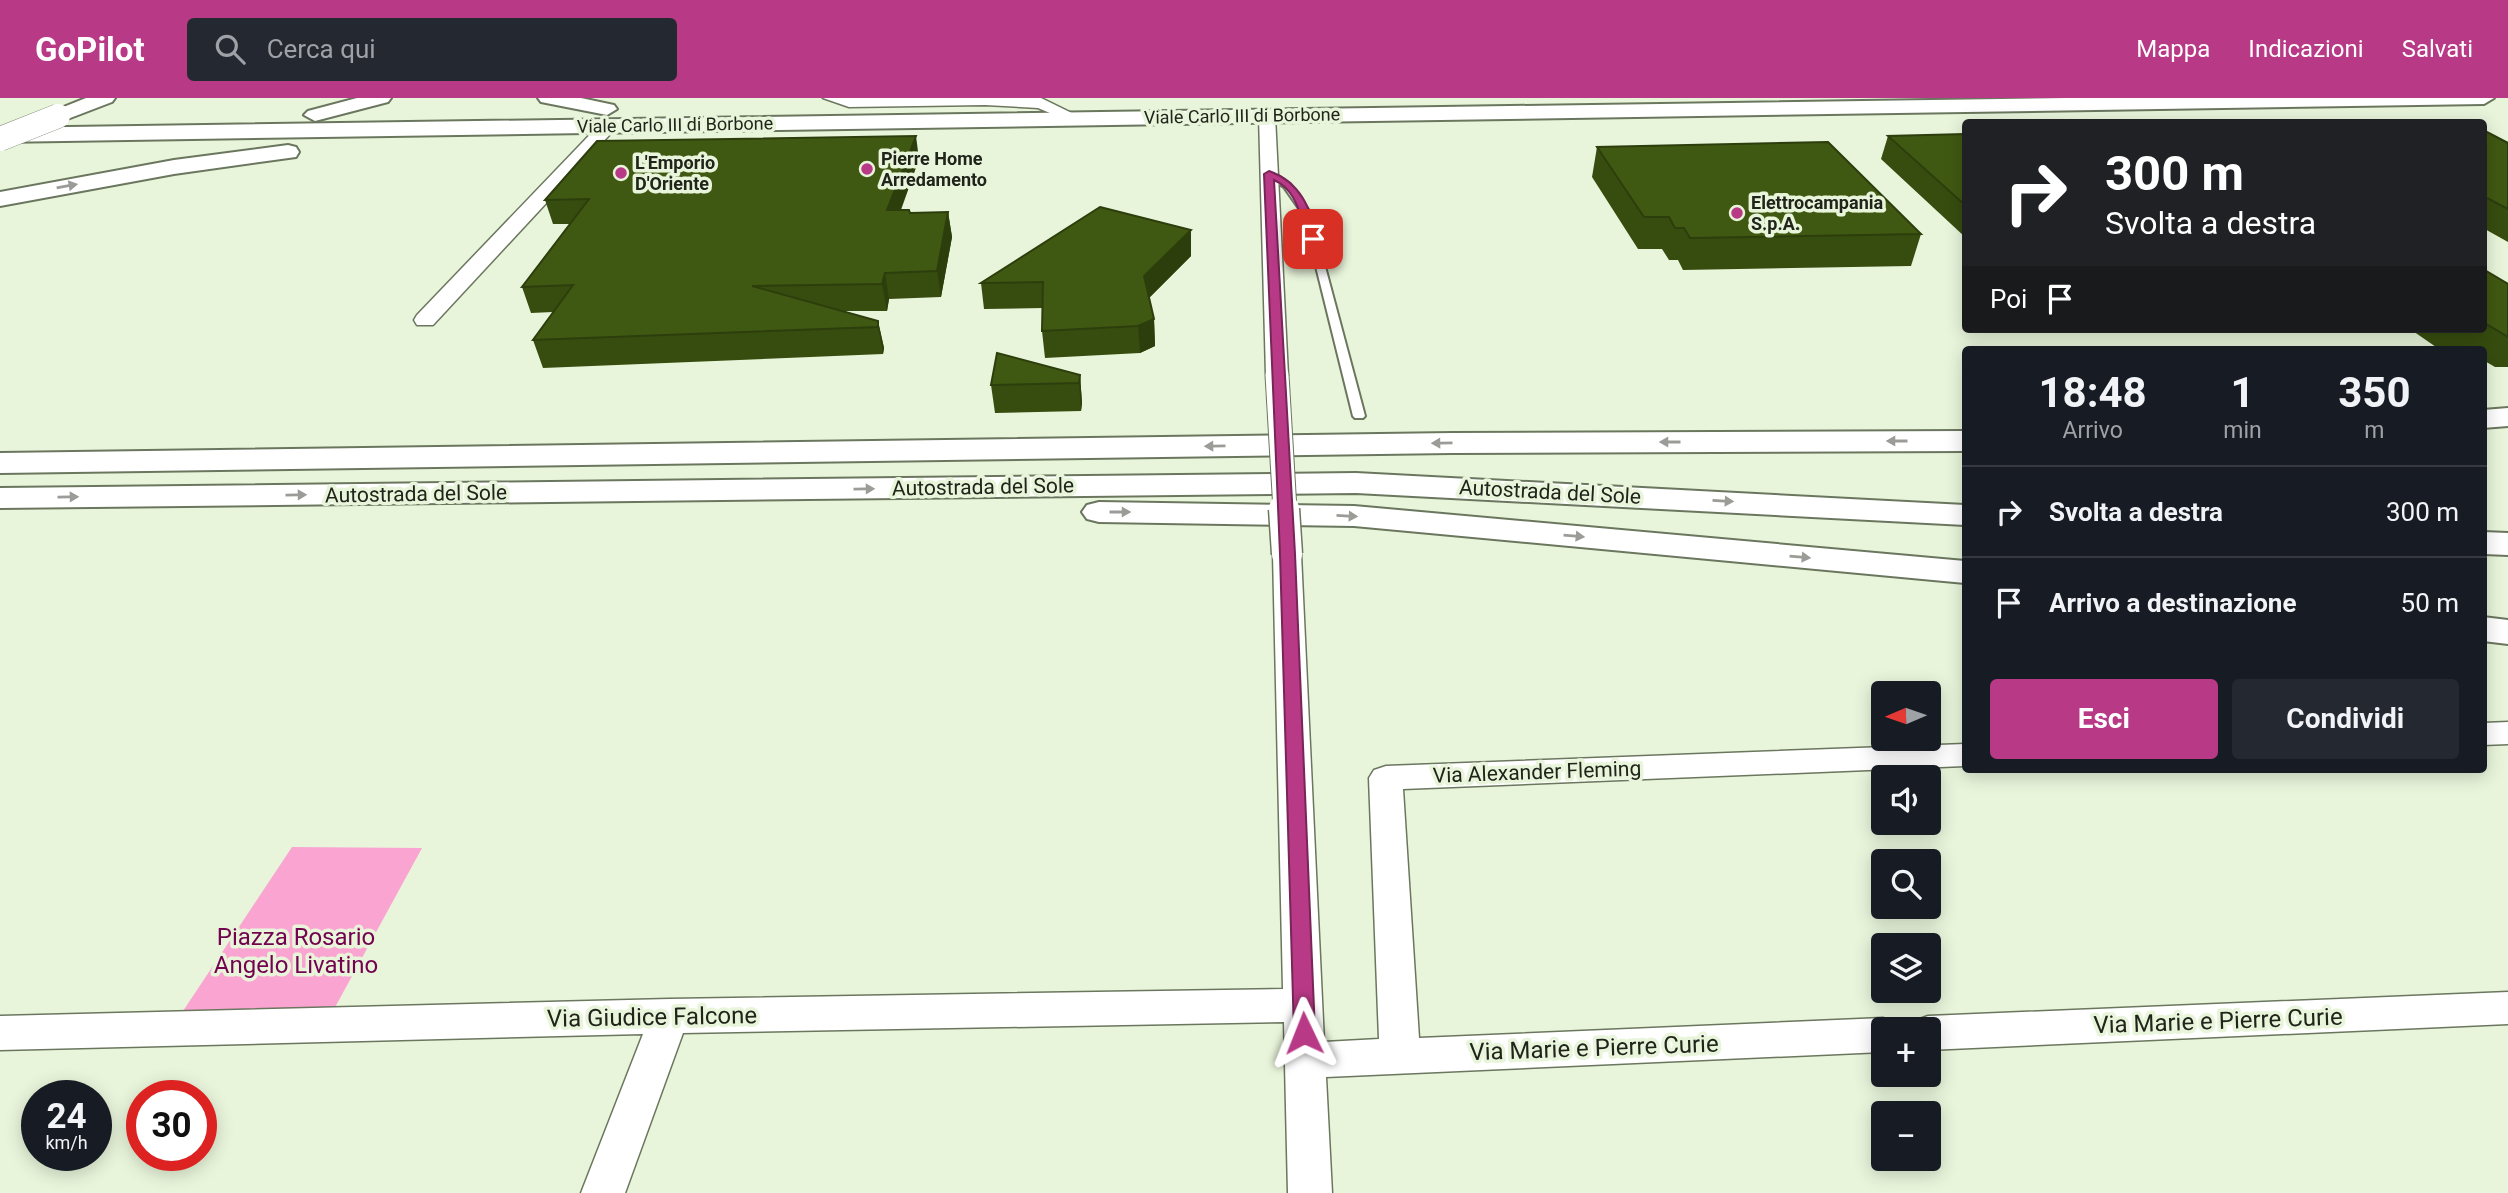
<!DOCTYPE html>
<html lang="it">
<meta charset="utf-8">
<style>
body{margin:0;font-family:Roboto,sans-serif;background:#242831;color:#f1f3f6;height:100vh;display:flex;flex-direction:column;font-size:26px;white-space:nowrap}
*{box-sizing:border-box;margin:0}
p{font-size:23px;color:#9ea1a6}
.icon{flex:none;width:38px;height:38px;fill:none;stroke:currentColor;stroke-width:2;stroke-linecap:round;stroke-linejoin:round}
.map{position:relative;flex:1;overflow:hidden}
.drawer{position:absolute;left:1962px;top:248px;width:525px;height:427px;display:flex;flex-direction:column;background:#171b24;border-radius:7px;box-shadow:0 4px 18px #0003}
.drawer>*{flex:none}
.guide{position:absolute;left:1962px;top:21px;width:525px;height:214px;border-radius:7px;box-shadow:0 4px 18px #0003;background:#202124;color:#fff;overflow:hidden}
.needle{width:46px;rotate:268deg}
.fabs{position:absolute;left:1871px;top:583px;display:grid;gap:14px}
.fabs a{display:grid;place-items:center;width:70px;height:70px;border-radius:7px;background:#171b24;box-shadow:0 4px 18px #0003;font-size:35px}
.speed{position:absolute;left:21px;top:982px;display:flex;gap:14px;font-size:35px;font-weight:700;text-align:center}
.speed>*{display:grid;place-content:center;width:91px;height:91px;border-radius:50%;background:#171b24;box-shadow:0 4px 18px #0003;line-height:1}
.speed small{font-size:18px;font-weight:400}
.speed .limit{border:10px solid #d22;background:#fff;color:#111}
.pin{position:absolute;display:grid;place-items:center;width:60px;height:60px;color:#fff;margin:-30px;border-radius:14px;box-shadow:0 4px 10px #0006}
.me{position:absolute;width:77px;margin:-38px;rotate:358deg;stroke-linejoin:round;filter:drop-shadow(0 0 5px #0008)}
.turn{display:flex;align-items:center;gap:24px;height:147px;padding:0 28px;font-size:32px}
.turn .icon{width:91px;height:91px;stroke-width:2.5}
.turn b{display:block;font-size:49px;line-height:60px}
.then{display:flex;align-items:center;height:66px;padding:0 28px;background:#0003;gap:14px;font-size:26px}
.eta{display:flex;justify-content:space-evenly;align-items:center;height:119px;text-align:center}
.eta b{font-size:42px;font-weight:700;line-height:49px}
.primary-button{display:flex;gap:14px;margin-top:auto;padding:14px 28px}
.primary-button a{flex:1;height:80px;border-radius:7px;background:#b83986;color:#fff;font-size:28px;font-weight:700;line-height:80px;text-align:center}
.primary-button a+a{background:#242831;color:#f1f3f6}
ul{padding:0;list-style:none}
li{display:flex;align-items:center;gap:21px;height:91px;padding:0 28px;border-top:2px solid #363941}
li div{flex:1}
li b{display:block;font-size:26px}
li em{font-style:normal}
header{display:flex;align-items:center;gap:42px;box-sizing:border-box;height:98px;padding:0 35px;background:#b83986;color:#fff}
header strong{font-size:33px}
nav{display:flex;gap:38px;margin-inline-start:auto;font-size:24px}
.search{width:490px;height:63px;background:#242831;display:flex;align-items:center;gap:18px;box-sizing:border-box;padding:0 24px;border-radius:7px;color:#9ea1a6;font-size:26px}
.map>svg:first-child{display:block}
.green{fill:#faa4d1}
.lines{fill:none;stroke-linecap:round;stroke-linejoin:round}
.lane-casing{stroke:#6b765e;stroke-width:4}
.street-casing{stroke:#6b765e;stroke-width:3}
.secondary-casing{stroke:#6b765e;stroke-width:4}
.highway-casing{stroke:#6b765e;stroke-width:4}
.lane{fill:#fff;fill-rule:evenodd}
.street{fill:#fff;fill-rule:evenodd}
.secondary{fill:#fff;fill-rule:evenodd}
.highway{fill:#fff;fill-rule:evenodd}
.street-bridge-far1-casing{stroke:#6b765e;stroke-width:25;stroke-linecap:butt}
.street-bridge-casing{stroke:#6b765e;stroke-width:33;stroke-linecap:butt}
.secondary-bridge-casing{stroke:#6b765e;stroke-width:25;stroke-linecap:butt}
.street-bridge-far1{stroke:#fff;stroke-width:23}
.street-bridge{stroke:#fff;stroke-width:30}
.secondary-bridge{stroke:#fff;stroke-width:24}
.wall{fill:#374d0f}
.shaded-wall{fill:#2d3e0d}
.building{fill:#405912;stroke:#2d3e0d;stroke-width:2}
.oneway{fill:#9b9c98}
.route{fill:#b83986;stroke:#782557;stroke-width:2}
.poi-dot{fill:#b83986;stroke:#e9f5db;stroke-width:2.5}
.labels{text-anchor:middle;stroke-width:7;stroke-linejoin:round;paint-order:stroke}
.far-street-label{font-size:18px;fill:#20241b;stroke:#e9f5db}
.far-poi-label{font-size:18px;font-weight:bold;fill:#20241b;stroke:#e9f5db;text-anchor:start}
.street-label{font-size:21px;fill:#20241b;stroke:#e9f5db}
.near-park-label{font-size:24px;fill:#73024f;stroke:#e9f5db}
.near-street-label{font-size:24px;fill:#20241b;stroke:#e9f5db}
</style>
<header>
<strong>GoPilot</strong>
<div class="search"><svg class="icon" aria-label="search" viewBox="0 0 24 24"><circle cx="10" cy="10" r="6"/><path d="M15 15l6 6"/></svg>Cerca qui</div>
<nav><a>Mappa</a><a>Indicazioni</a><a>Salvati</a></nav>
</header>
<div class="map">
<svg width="2508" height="1095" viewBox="0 0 2508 1095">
<rect width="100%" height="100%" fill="#e9f5db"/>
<path class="green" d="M292,749L422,750L333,913L181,916Z"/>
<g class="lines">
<g class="lane-casing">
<path id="lane" d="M1266,74H1272L1290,86L1311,116L1365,318L1363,320H1355L1353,318L1303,116L1284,89L1266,78Z"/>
</g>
<g class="street-casing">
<g id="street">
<path d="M823,0H1041L1084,21L1076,26L1038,10L985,7L849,9Z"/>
<path d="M1267,13L1275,18L1288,277L1277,284L1266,277L1259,18Z"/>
<path d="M608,23L614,24V32L433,227H417L414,222L417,217L602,24Z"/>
<path d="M1287,448L1297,450L1301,456L1324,944L1379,941L1369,680L1374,672L1386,668L1965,646V668L1403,691L1419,940L1883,920L1897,925L1900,931H1883V954L1326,979L1332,1095H1288L1284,924L683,935L625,1095H581L643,936L0,952V918L669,901L1283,891L1273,456L1277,450Z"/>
<path d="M2508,624V646L2483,647V625Z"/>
<path d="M2508,894V926L1928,952V931H1910L1914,923L1928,918Z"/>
</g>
</g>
<g class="secondary-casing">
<g id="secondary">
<path d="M86,0H115L112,4L65,22L58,24L47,18L51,14Z"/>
<path d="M357,0H391L388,4L315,23L304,17L308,13Z"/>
<path d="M538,0H581L614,7L617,11L607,17L541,4Z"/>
<path d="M2067,0H2494L2484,6L0,44V30Z"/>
<path d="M288,47L296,49L299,54L296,59L174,76L0,108V94L174,62Z"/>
</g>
</g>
<g class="highway-casing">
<g id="highway">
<path d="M2508,310V328L2483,330V312Z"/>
<path d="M1965,333V353L1452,355L0,375V355L1452,335Z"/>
<path d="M1356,375L1965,407V427L1356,395L0,410V390Z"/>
<path d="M1099,404L1354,408L1965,463V485L1354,428L1099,424L1087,421L1082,414L1087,407Z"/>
<path d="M2483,434L2508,435V457L2483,456Z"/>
<path d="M2483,519L2508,522V546L2483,543Z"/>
</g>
</g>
<use href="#lane" class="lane"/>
<use href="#street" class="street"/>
<use href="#secondary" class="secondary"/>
<use href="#highway" class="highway"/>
<g class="street-bridge-far1-casing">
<path id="street-bridge-far1" d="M1277,277L1285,412"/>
</g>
<g class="street-bridge-casing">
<path id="street-bridge" d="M1284,411L1287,456"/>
</g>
<g class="secondary-bridge-casing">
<path id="secondary-bridge" d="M0,41L58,18"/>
</g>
<use href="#street-bridge-far1" class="street-bridge-far1"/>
<use href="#street-bridge" class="street-bridge"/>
<use href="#secondary-bridge" class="secondary-bridge"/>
</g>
<g class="wall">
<path d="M2483,32L2508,45V144L2483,130Z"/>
<path d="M1965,36V139L1881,61L1888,38Z"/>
<path d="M1597,49L1921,136L1911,168L1683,172L1678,162H1669L1662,151H1638L1592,79Z"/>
<path d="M919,61L901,112L910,115L948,114L952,139L941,199L889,201L887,213H844L878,223L884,250L883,256L543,270L533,242L553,214L531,215L522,189L570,126H553L545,102Z"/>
<path d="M1191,132V158L1149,200L1154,221L1155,248L1140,255L1045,260L1042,233L1043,210L984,211L981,185Z"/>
<path d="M2483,171L2508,186V269H2495L2483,262V252H2468L2464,249H2436L2410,231H2483Z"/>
<path d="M1080,277L1082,305L1081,313L995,315L991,287Z"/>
</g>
<g class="shaded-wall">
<path d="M916,38L919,61L891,137L887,112Z"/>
<path d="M948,114L952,139L941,199L937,173Z"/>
<path d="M1191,132V158L1145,204L1144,178Z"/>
<path d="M885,175L889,201L887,213L882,186Z"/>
<path d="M1154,221L1155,248L1140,255L1138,228Z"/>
<path d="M878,223L884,250L883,256L878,229Z"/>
<path d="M1080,277L1082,305L1081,313L1079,285Z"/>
</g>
<g class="building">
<path d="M2483,32L2508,45V111L2483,98Z"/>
<path d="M1965,36V107L1888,38Z"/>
<path d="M916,38L887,112H909L910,115L948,114L937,173L885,175L882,186L752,188L878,223V229L533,242L573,187L522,189L589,101L545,102L597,43Z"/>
<path d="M1828,44L1921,136L1690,140L1684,130H1675L1669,119H1644L1597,49Z"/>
<path d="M1100,109L1191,132L1144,178L1154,221L1138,228L1042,233L1043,184L981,185Z"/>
<path d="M2483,171L2508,186V239L2483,224Z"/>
<path d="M997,255L1080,277L1079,285L991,287Z"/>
</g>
<defs><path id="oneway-solid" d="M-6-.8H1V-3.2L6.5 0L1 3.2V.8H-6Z" transform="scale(1.75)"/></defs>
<g class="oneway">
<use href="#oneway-solid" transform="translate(67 88) rotate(-10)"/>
<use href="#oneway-solid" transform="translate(1897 343) rotate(180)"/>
<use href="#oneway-solid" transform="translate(1670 344) rotate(180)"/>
<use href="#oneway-solid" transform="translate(1442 345) rotate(179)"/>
<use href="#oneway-solid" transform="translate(1215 348) rotate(179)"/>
<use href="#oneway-solid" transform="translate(864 391) rotate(-1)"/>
<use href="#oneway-solid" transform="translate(296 397) rotate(-1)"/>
<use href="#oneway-solid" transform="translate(68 399) rotate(-1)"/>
<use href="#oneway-solid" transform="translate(1723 403) rotate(3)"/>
<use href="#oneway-solid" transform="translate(1120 414)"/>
<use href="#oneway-solid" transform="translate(1347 418) rotate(3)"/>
<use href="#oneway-solid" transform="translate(1574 438) rotate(5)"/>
<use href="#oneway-solid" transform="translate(1800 459) rotate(5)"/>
</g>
<path class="route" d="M1269,73C1301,84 1310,111 1319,141L1310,143C1300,122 1299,93 1274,82L1295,456L1315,935L1312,941L1304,944L1297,941L1294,935L1280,456L1264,76Z"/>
<g class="poi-dot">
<circle cx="867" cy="71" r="7"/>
<circle cx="621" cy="75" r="7"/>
<circle cx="1737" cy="115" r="7"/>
</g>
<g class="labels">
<g class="far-street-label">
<text transform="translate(1242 18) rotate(-1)" y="6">Viale Carlo III di Borbone</text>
<text transform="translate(675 27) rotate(-1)" y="6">Viale Carlo III di Borbone</text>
</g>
<g class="far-poi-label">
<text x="881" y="67">Pierre Home<tspan x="881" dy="21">Arredamento</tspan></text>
<text x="635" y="71">L'Emporio<tspan x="635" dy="21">D'Oriente</tspan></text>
<text x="1751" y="111">Elettrocampania<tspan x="1751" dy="21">S.p.A.</tspan></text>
</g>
<g class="street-label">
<text transform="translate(983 389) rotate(-1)" y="7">Autostrada del Sole</text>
<text transform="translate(1550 394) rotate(3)" y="7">Autostrada del Sole</text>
<text transform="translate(416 396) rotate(-1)" y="7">Autostrada del Sole</text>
<text transform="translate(1537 674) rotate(-2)" y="7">Via Alexander Fleming</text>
</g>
<g class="near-park-label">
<text x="296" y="847">Piazza Rosario<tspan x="296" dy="28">Angelo Livatino</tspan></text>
</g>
<g class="near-street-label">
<text transform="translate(652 919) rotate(-1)" y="8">Via Giudice Falcone</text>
<text transform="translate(2218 923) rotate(-2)" y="8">Via Marie e Pierre Curie</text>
<text transform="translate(1594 950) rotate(-2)" y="8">Via Marie e Pierre Curie</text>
</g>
</g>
</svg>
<div class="fabs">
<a><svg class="needle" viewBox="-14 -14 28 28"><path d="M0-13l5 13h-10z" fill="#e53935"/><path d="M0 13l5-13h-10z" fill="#9ea1a6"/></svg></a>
<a><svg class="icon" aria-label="sound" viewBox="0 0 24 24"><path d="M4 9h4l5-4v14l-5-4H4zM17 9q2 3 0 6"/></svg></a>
<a><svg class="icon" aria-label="search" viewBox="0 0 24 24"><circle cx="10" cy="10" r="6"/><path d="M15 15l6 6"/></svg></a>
<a><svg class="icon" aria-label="layers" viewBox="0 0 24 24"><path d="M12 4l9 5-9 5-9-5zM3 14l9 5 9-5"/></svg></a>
<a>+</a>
<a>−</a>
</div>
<div class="speed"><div>24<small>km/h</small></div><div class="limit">30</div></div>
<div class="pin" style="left:1313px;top:141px;background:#d93025"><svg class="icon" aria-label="arrive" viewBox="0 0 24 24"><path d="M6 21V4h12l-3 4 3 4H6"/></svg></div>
<svg class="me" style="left:1304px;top:935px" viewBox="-20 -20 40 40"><path d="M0-17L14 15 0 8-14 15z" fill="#b83986" stroke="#fff" stroke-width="4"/></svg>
<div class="guide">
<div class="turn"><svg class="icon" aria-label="right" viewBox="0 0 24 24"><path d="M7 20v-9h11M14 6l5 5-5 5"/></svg><div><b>300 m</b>Svolta a destra</div></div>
<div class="then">Poi<svg class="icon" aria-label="arrive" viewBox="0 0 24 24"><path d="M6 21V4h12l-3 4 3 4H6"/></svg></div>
</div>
<section class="drawer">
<div class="eta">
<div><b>18:48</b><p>Arrivo</p></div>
<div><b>1</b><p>min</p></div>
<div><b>350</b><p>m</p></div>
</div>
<ul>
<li><svg class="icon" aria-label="right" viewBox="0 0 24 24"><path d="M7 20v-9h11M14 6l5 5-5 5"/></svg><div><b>Svolta a destra</b></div><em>300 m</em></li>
<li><svg class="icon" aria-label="arrive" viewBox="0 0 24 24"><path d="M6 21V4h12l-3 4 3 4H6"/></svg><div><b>Arrivo a destinazione</b></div><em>50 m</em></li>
</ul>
<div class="primary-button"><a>Esci</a><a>Condividi</a></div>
</section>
</div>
